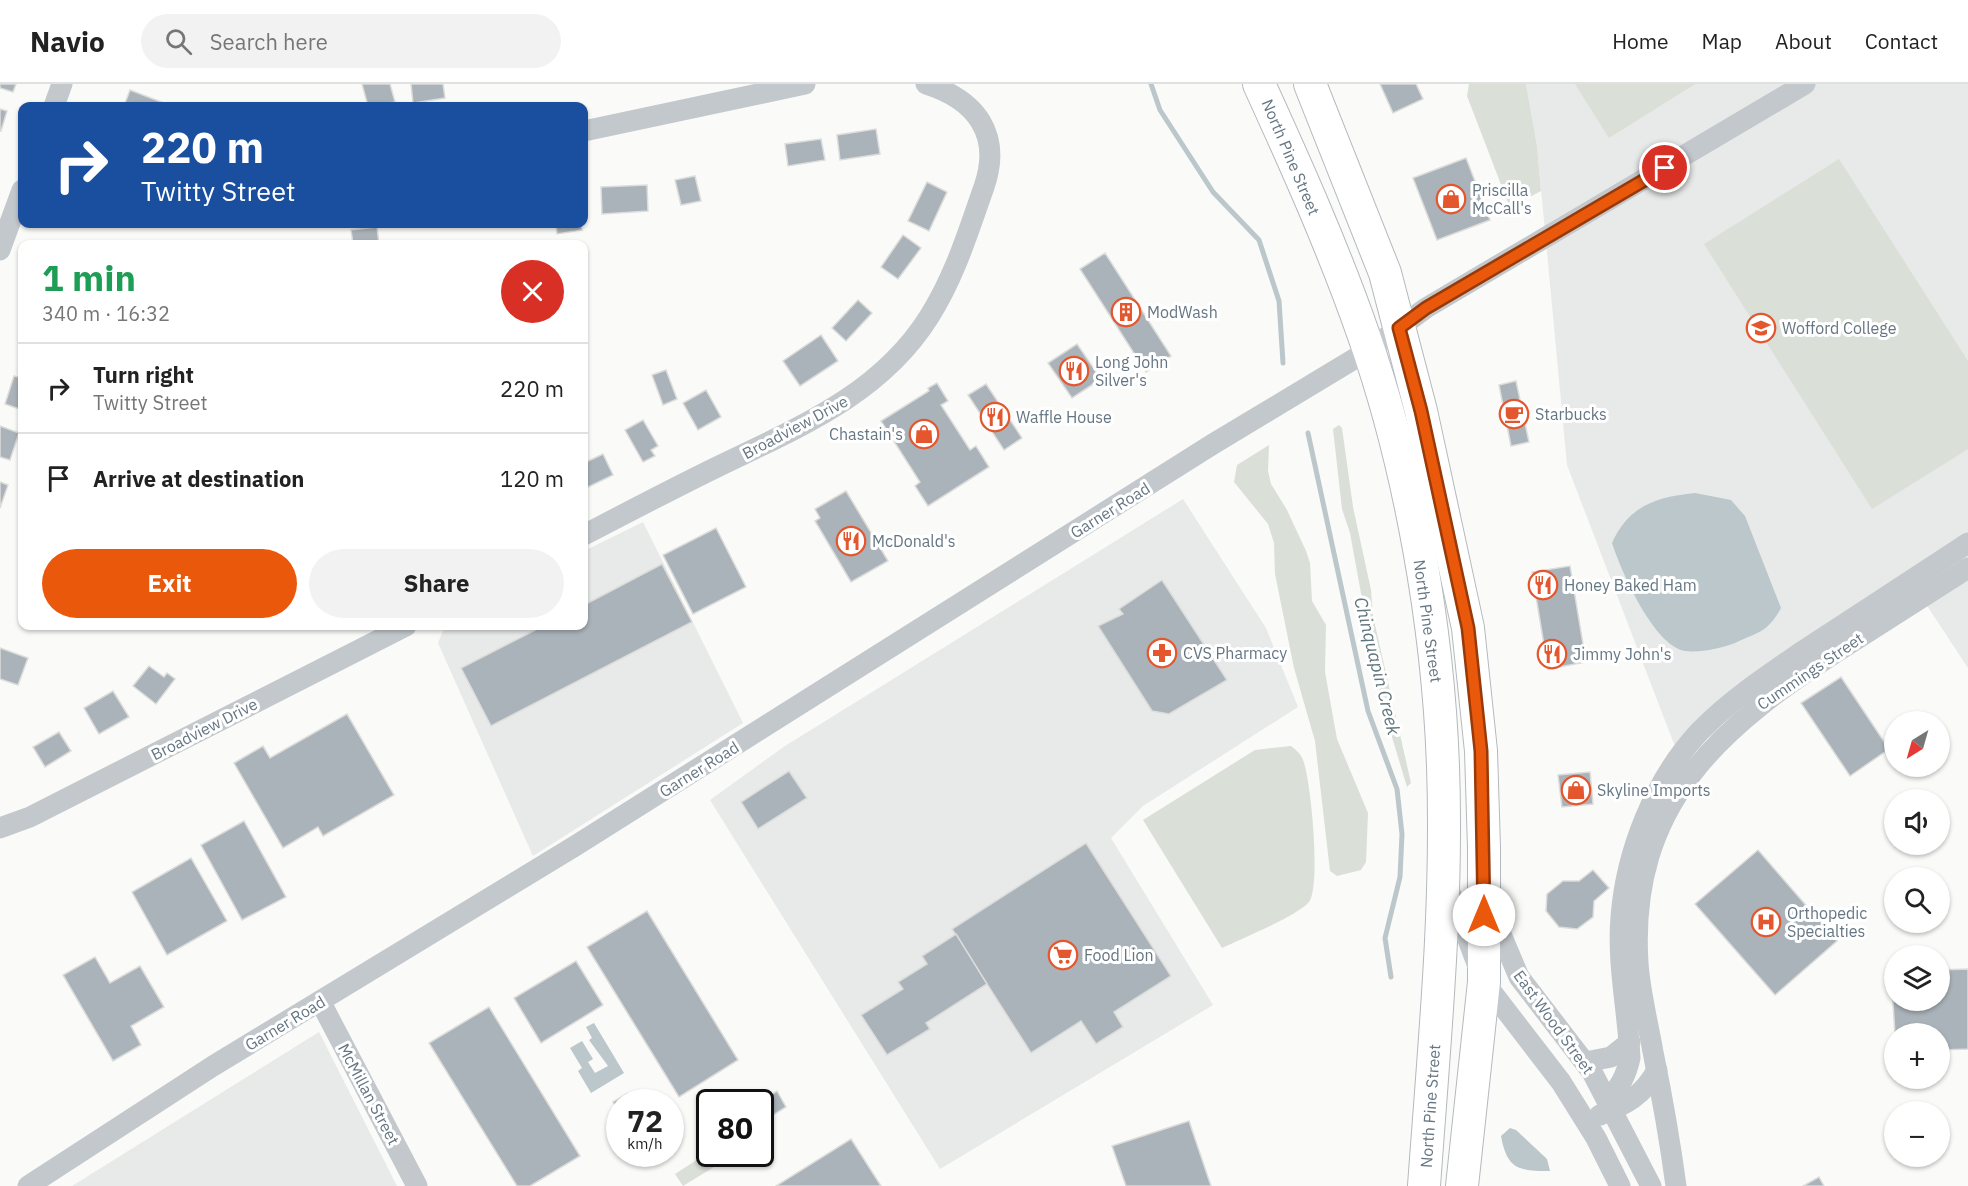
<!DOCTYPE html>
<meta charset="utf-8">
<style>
body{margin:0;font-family:"IBM Plex Sans",sans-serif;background:#f2f2f2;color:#222;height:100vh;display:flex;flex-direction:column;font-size:22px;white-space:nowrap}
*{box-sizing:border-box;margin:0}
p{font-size:20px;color:#767676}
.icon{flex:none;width:33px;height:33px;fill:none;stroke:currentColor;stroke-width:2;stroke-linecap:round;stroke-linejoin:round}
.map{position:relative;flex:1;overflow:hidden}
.sheet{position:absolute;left:18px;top:156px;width:570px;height:390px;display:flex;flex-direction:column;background:#fff;border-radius:12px;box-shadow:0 2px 4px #0004}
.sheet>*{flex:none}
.top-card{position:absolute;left:18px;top:18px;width:570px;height:126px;border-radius:12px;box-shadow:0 2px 4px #0004;background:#1a4fa0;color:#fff;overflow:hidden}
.needle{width:39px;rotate:217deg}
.tools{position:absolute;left:1884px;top:627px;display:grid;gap:12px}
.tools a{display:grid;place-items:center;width:66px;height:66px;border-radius:50%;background:#fff;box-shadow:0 2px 4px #0004;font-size:30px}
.speed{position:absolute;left:606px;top:1005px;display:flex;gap:12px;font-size:30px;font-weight:700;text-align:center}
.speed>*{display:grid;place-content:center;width:78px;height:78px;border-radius:50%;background:#fff;box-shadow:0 2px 4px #0004;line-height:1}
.speed small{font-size:15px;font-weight:400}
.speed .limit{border:3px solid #111;border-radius:9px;background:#fff;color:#111}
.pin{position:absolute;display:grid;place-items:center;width:51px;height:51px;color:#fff;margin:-26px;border:3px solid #fff;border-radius:50%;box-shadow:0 2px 6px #0007}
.me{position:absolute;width:66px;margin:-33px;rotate:0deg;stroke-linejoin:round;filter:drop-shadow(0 0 4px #0008)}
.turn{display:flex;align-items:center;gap:21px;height:126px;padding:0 24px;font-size:27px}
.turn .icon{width:78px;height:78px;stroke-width:2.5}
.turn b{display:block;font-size:42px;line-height:51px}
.round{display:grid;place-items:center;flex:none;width:63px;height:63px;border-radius:32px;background:#f2f2f2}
.summary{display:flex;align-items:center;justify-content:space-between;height:102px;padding:0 24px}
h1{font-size:36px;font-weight:800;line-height:45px;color:#1e9e55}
.button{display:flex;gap:12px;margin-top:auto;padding:12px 24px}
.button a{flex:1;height:69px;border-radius:36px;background:#ea580c;color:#fff;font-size:24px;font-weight:800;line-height:69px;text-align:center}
.button a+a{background:#f2f2f2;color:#222}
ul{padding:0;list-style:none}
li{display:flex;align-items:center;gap:18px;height:90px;padding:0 24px;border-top:2px solid #e0e0e0}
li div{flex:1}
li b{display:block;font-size:22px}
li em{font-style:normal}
header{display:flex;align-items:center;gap:36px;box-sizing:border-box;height:84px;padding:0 30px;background:#fff;border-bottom:2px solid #e0e0e0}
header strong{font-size:28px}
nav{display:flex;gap:33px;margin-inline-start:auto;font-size:21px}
.search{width:420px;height:54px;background:#f2f2f2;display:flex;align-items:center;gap:15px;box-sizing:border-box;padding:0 21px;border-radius:33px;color:#767676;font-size:22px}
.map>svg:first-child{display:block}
.built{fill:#e8e9e9}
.green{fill:#dadfd7}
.water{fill:#bbc7cb}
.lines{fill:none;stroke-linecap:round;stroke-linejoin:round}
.stream{stroke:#bbc7cb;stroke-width:5}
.building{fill:#aab3b9;stroke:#dcdcda;stroke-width:1.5}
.highway-casing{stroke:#b4b9bd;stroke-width:34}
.minor{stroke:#c3c8cc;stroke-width:21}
.highway{stroke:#fff;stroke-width:32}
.route-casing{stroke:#983908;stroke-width:15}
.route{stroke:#ea580c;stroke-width:10}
.labels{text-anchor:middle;stroke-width:6;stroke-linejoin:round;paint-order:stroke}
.street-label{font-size:16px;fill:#657683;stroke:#fff}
.poi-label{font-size:16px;fill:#657683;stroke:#fff;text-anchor:start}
.water-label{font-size:18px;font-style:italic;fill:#60757c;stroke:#fff}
</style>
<header>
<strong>Navio</strong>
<div class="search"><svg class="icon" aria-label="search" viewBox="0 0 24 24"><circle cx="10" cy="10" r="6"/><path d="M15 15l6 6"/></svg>Search here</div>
<nav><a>Home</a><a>Map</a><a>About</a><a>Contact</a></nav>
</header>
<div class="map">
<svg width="1968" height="1102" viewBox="0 0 1968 1102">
<rect width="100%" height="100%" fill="#fafaf8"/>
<g class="built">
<path d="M1526,0H1968V584L1922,514L1679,673L1567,381L1537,62Z"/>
<path d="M1183,415L1266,544L1298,623L1143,722L1111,754L1213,921L940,1085L710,716L785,662Z"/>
<path d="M643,438L743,639L533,772L438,559L445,542H584V467Z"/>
<path d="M319,948L397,1102H72Z"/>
</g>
<g class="green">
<path d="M1469,0H1526L1537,62L1541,107L1510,124L1467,12Z"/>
<path d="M1575,0H1695L1609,54Z"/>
<path d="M1839,75L1968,277V365L1872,425L1704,160Z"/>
<path d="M1339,341L1342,344L1353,423L1371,506L1373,532L1411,699L1407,703L1380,613L1350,449L1342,425L1333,345Z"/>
<path d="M1269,361L1268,387L1271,400L1287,426L1306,467L1310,479L1312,517L1326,541L1325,588L1337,655L1368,729L1366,778L1361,786L1337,792L1330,787L1315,657L1294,584L1275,490L1274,459L1268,440L1234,398L1237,381Z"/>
<path d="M1291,662C1296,666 1301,670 1303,676C1311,696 1321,802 1309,818C1297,832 1241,855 1222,864L1143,736L1255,666Z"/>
<path d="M709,1068L735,1070L683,1102L675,1090Z"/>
</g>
<g class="water">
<path d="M1695,409L1731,416L1745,432L1781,524C1768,548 1759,548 1735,559C1723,564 1699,569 1685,567C1654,562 1621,487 1612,459C1629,421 1657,413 1695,409Z"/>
<path d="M594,939L624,989L591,1009L578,987L582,984L570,964L582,957L593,975L588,978L595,989L608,982L589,956L592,954L586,943Z"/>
<path d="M1510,1044L1516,1046L1547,1075L1550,1087C1518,1087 1507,1085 1501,1052Z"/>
</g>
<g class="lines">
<g class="stream">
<path d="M1151,0L1160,26L1213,108L1259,156L1279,217L1283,279"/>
<path d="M1308,349L1368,627L1397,705L1402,750L1400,793L1385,854L1391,893"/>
</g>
</g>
<g class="building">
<path d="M0,0H16L13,8L0,4Z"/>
<path d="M362,0H390L395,18L368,22Z"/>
<path d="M411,0H443L445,14L413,19Z"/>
<path d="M1380,0H1416L1423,15L1393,29Z"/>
<path d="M130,6L169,21L168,22H124Z"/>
<path d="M0,25L7,27L1,47H0Z"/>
<path d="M876,45L880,70L840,76L837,51Z"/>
<path d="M821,55L825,76L788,82L785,60Z"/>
<path d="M1466,74L1490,136L1437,156L1413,94Z"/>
<path d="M695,92L701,117L681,121L675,96Z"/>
<path d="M927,98L947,108L929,147L908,137Z"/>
<path d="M647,101L648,127L602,130L601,103Z"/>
<path d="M556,140H581L582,146L557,150Z"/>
<path d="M377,143L379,160H353L351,146Z"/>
<path d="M903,151L921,164L898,195L881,183Z"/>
<path d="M1105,169L1171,272L1146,288L1080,185Z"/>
<path d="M858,216L872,229L846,257L832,244Z"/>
<path d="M821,251L838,277L800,302L783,277Z"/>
<path d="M1077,260L1101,295L1072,314L1048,279Z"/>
<path d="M666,286L677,315L663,321L652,291Z"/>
<path d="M14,292L22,294V326L5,320Z"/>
<path d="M1516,297L1529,358L1511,362L1499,301Z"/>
<path d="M937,299L948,317L941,321L970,366L976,362L989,383L928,422L915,402L920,398L881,337L929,307L928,304Z"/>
<path d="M986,300L1022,354L1004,366L968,311Z"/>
<path d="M706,306L721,333L698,346L683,319Z"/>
<path d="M643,336L658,362L651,366L655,372L643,378L625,346Z"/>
<path d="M0,342L19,349L10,376L0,373Z"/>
<path d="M603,370L613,391L584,405V379Z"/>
<path d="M0,398L8,401L0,424Z"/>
<path d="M846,407L888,477L851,498L815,437L820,434L815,425Z"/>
<path d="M716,444L746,503L693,530L663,471Z"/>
<path d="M662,480L692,538L491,642L461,584L543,542H584V521Z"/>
<path d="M1570,482L1586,578L1548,585L1532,488Z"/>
<path d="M1162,496L1227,596L1169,630L1152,627L1098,542L1123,530L1119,525Z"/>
<path d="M0,564L28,574L18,601L0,595Z"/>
<path d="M149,582L164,593L167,589L175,595L156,620L133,602Z"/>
<path d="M1841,593L1889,665L1850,692L1801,619Z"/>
<path d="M113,607L129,633L99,650L84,624Z"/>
<path d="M347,630L394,711L323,752L318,743L283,764L234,679L263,662L270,674Z"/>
<path d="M59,648L71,667L45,683L33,663Z"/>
<path d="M789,687L807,714L758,745L741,718Z"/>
<path d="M1590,688L1593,720L1562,723L1558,691Z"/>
<path d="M244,737L286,813L242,836L201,761Z"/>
<path d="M1086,759L1171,892L1114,928L1123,943L1096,960L1081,937L1031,969L952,845Z"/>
<path d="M1758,766L1837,857L1775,911L1695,820Z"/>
<path d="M191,774L227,837L167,871L132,808Z"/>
<path d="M1593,786L1609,804L1594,817L1593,833L1577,845L1559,843L1546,827L1547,810L1563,797H1579Z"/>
<path d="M647,827L738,976L679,1013L587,863Z"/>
<path d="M956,850L987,900L926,939L930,945L887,971L861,931L903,905L898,898L927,880L922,872Z"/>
<path d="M95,873L110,899L140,882L164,923L131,942L141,961L113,977L63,891Z"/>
<path d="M576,877L603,921L541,959L514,914Z"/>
<path d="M1968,885V965L1940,966V950H1895L1891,889H1894V916H1940V886Z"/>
<path d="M489,923L580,1072L530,1102H517L429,959Z"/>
<path d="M777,1007L786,1023L760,1039L759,1018Z"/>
<path d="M627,1010L632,1018H620V1029L613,1018Z"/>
<path d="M1189,1037L1211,1102H1126L1112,1062Z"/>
<path d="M851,1055L881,1102H776Z"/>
<path d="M1819,1093L1824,1102H1803Z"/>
</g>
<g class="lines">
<g class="highway-casing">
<g id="highway">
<path d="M1259,0C1297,83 1334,166 1364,252C1410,383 1438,543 1443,682C1448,822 1434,962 1424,1102"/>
<path d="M1310,0L1385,189L1421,327L1468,544L1481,667L1484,764V898L1462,1102"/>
</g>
</g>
<g class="minor">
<path d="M54,22L62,0"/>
<path d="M584,47L805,0"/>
<path d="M0,166L22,106"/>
<path d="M584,451C628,428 672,405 717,383C797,344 880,311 929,233C955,192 968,148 984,103C1002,51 977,16 926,0"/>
<path d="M0,744L30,733L406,542"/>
<path d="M1448,803L1484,898L1561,998L1596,1054L1620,1102"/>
<path d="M1495,819L1500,848L1519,893L1592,988L1651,1102"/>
<path d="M320,917L417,1102"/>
<path d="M1586,978L1611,973L1630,958"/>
<path d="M1607,1017C1620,1003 1626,992 1630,974C1628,927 1617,880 1621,833C1626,768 1654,696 1700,647C1729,617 1765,593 1800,569C1856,532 1912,496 1968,459"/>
<path d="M1600,1031C1626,1020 1643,1012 1657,986"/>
<path d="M28,1102L213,982L575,762L1213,360L1369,266L1426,224L1805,0"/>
<path d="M1676,1102C1670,1057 1662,1012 1653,968C1648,939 1640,909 1638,879C1628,718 1722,641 1846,562C1886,536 1927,510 1968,484"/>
</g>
<use href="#highway" class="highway"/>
</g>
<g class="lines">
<g class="route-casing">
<path id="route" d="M1484,831L1481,667L1468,544L1421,327L1399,244L1426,224L1665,84"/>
</g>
<use href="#route" class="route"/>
</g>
<defs>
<g id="shop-ring" transform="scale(1.5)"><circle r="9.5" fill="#fff" stroke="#e4572e" stroke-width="1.5"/><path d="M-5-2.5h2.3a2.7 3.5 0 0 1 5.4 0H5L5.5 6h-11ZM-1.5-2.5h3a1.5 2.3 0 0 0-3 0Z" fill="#e4572e"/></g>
<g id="building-ring" transform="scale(1.5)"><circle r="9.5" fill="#fff" stroke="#e4572e" stroke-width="1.5"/><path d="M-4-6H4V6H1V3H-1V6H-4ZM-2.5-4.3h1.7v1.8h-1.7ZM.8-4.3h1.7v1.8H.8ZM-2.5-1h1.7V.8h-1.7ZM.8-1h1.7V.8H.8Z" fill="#e4572e"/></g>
<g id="university-ring" transform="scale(1.5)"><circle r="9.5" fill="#fff" stroke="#e4572e" stroke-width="1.5"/><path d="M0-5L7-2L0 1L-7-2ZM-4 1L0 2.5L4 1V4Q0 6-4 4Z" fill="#e4572e"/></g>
<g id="restaurant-ring" transform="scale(1.5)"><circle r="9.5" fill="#fff" stroke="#e4572e" stroke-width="1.5"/><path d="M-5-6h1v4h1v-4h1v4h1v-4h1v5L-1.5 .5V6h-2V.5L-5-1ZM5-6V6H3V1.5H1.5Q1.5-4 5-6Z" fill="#e4572e"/></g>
<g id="cafe-ring" transform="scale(1.5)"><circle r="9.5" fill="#fff" stroke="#e4572e" stroke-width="1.5"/><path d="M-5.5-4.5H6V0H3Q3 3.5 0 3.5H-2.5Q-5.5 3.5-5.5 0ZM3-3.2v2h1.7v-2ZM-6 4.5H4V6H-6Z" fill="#e4572e"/></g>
<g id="pharmacy-ring" transform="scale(1.5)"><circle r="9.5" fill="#fff" stroke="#e4572e" stroke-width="1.5"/><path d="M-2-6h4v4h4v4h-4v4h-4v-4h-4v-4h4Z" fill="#e4572e"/></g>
<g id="hospital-ring" transform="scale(1.5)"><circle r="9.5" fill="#fff" stroke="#e4572e" stroke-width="1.5"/><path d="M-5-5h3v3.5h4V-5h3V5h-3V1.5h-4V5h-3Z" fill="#e4572e"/></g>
<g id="supermarket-ring" transform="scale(1.5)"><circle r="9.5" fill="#fff" stroke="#e4572e" stroke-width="1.5"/><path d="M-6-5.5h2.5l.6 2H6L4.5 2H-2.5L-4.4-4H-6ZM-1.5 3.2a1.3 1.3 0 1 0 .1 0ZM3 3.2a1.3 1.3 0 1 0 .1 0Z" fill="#e4572e"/></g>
</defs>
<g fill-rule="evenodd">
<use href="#shop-ring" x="1451" y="115"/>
<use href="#building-ring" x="1126" y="228"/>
<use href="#university-ring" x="1761" y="244"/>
<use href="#restaurant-ring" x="1074" y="287"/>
<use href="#cafe-ring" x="1514" y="330"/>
<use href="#restaurant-ring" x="995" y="333"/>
<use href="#shop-ring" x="924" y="350"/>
<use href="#restaurant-ring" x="851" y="457"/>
<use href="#restaurant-ring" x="1543" y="501"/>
<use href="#pharmacy-ring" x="1162" y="569"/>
<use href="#restaurant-ring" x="1552" y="570"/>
<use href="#shop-ring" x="1576" y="706"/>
<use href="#hospital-ring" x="1766" y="838"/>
<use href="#supermarket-ring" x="1063" y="871"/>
</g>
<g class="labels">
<g class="street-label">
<text transform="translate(1291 73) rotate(67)" y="6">North Pine Street</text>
<text transform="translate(795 343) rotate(-28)" y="6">Broadview Drive</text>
<text transform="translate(1110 426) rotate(-32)" y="6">Garner Road</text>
<text transform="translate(1428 537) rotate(82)" y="6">North Pine Street</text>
<text transform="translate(1810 587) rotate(-34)" y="6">Cummings Street</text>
<text transform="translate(204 645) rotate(-27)" y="6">Broadview Drive</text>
<text transform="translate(699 685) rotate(-32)" y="6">Garner Road</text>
<text transform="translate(1554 938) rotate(54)" y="6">East Wood Street</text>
<text transform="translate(285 939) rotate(-31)" y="6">Garner Road</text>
<text transform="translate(369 1010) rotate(62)" y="6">McMillan Street</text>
<text transform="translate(1430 1022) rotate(-86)" y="6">North Pine Street</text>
</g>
<g class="poi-label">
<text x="1472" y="112">Priscilla<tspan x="1472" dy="18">McCall's</tspan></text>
<text x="1147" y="234">ModWash</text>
<text x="1782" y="250">Wofford College</text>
<text x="1095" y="284">Long John<tspan x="1095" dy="18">Silver's</tspan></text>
<text x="1535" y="336">Starbucks</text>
<text x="1016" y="339">Waffle House</text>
<text x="903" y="356" text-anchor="end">Chastain's</text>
<text x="872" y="463">McDonald's</text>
<text x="1564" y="507">Honey Baked Ham</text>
<text x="1183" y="575">CVS Pharmacy</text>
<text x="1573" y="576">Jimmy John's</text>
<text x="1597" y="712">Skyline Imports</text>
<text x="1787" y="835">Orthopedic<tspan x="1787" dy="18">Specialties</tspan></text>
<text x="1084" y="877">Food Lion</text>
</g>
<g class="water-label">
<text transform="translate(1377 582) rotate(76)" y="6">Chinquapin Creek</text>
</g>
</g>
</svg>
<div class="tools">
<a><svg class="needle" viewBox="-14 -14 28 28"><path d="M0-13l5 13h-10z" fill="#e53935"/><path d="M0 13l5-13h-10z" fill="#767676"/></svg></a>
<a><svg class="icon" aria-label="sound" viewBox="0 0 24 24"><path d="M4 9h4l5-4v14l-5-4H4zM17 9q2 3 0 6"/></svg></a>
<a><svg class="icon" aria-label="search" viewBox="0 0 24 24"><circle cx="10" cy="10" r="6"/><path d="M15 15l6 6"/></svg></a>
<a><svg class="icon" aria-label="layers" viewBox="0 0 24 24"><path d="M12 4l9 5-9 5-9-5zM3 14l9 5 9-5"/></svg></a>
<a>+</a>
<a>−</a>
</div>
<div class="speed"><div>72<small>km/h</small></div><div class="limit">80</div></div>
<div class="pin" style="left:1665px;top:84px;background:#d93025"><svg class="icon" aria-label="arrive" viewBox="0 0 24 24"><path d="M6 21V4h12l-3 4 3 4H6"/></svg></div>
<svg class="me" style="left:1484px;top:831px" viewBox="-20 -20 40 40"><circle r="19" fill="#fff"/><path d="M0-13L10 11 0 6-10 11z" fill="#ea580c"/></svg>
<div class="top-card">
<div class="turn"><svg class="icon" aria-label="right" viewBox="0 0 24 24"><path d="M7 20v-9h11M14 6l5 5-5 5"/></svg><div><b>220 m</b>Twitty Street</div></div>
</div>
<section class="sheet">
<div class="summary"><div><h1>1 min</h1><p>340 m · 16:32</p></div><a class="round" style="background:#d93025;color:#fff"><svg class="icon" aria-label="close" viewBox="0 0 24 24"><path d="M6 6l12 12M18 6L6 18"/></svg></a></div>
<ul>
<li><svg class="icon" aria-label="right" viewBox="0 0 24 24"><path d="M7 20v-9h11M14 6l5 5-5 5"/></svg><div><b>Turn right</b><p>Twitty Street</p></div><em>220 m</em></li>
<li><svg class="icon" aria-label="arrive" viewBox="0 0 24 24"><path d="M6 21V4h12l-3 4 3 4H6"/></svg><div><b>Arrive at destination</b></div><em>120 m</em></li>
</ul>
<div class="button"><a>Exit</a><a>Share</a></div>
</section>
</div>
